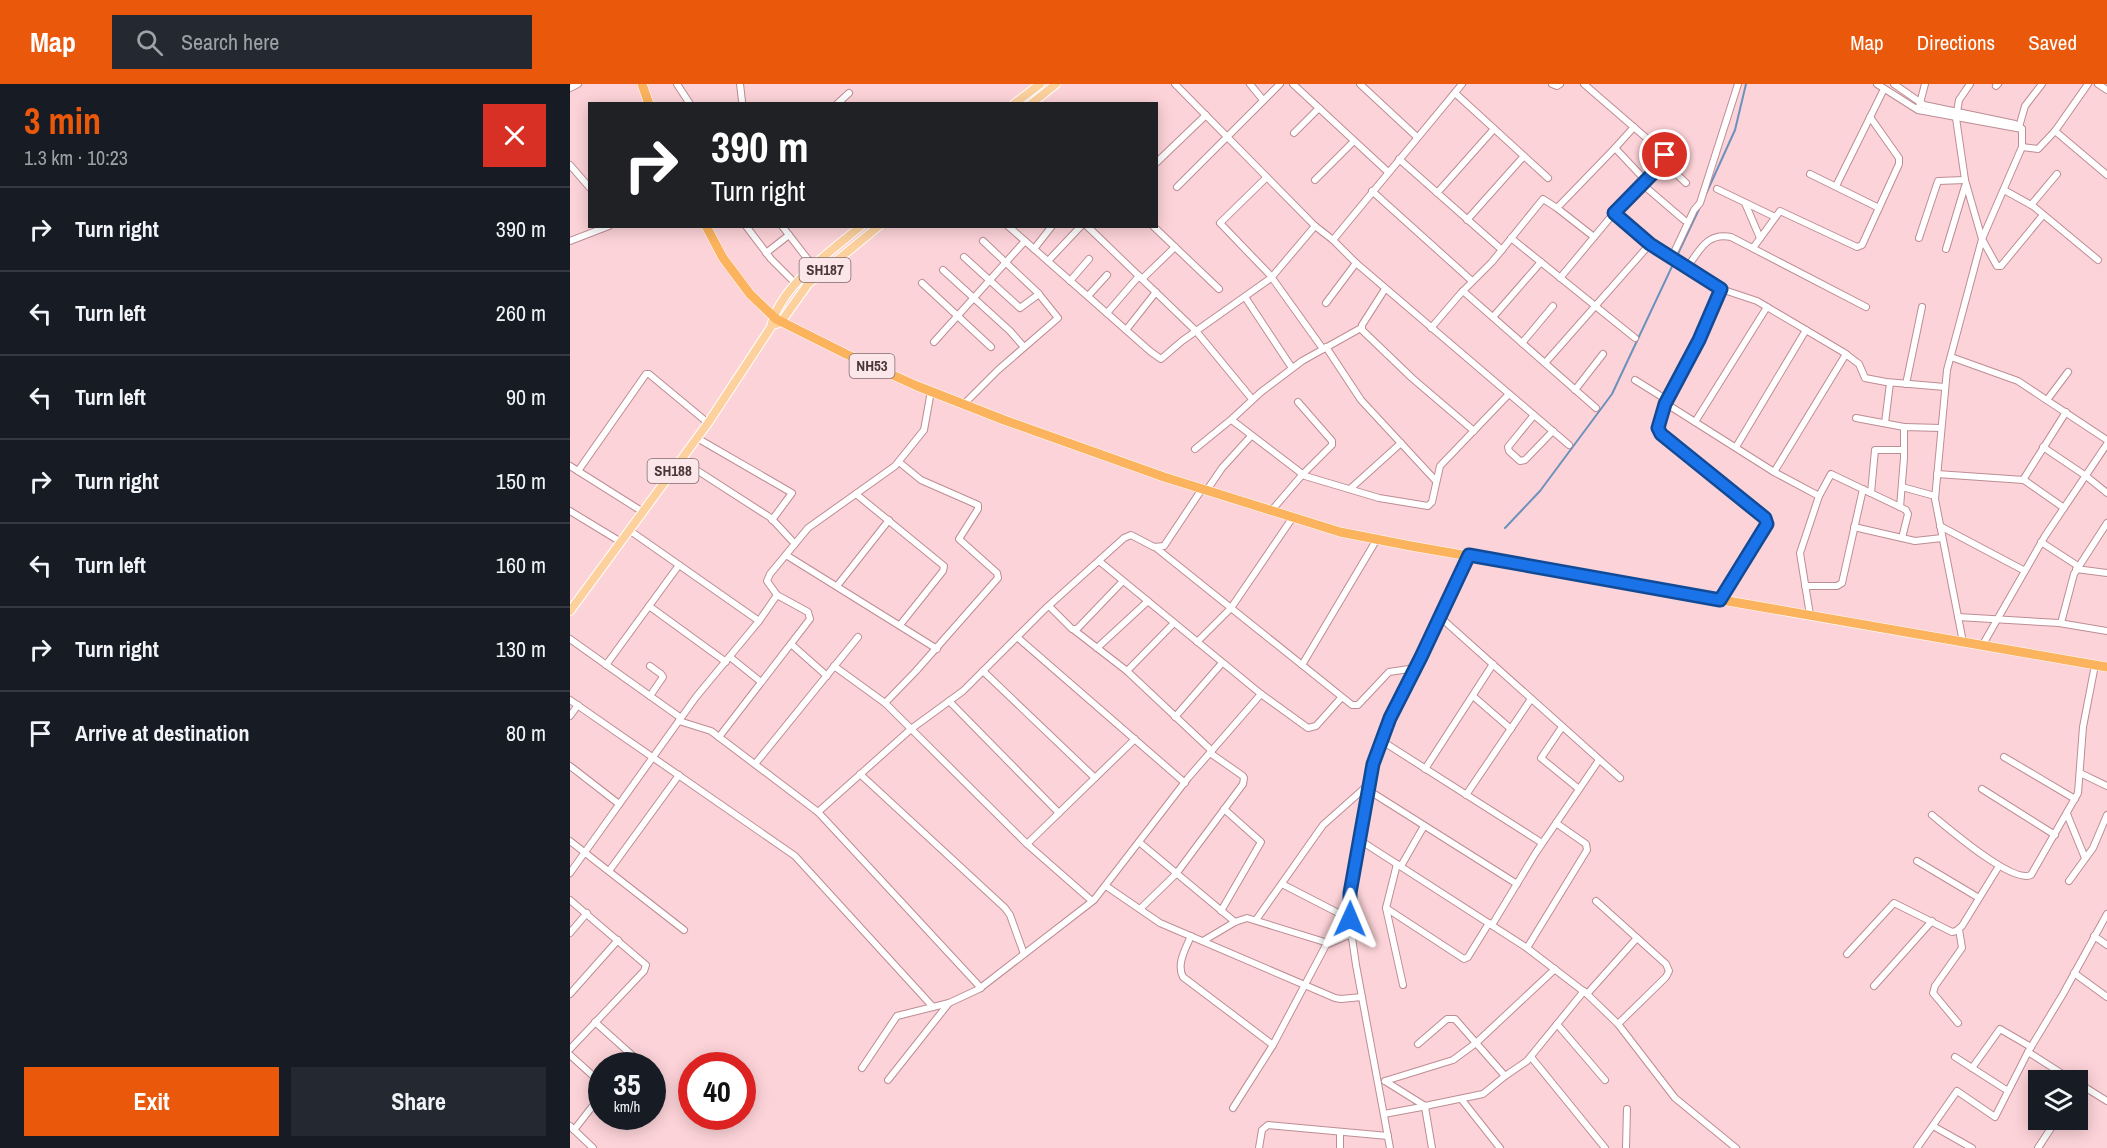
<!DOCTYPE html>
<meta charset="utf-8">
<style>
body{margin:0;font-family:"Archivo Narrow",sans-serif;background:#242831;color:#f1f3f6;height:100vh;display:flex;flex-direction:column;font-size:22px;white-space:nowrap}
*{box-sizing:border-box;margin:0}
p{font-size:20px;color:#9ea1a6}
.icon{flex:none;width:33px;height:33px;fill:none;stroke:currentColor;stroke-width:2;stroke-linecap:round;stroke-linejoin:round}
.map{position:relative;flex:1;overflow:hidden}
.panel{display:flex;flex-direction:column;background:#171b24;width:570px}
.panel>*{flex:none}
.guide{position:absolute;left:18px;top:18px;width:570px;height:126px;border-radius:0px;box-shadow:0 3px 15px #0003;background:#202124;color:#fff;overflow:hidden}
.tools{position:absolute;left:1458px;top:986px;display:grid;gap:12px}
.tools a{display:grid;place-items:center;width:60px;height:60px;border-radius:0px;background:#171b24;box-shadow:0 3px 15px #0003;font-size:30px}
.speed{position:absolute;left:18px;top:968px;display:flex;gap:12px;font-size:30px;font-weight:700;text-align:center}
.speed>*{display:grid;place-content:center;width:78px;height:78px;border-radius:50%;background:#171b24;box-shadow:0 3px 15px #0003;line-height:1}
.speed small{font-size:15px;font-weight:400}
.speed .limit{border:9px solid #d22;background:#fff;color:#111}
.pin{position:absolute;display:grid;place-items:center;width:51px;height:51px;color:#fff;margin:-26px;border:3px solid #fff;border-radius:50%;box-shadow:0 2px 6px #0007}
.me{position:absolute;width:66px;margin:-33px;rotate:1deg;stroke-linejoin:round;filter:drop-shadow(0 0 4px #0008)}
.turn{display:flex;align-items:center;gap:21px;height:126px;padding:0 24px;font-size:27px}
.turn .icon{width:78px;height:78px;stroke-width:2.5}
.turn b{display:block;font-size:42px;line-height:51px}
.round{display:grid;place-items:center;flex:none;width:63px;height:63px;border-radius:0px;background:#242831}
.overview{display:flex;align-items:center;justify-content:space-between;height:102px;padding:0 24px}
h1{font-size:36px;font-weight:800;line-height:45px;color:#ea580c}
.primary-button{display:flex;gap:12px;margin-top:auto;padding:12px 24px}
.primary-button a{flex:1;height:69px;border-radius:0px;background:#ea580c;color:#fff;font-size:24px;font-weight:800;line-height:69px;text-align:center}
.primary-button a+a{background:#242831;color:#f1f3f6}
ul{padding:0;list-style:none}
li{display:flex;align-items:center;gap:18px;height:84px;padding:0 24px;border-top:2px solid #363941}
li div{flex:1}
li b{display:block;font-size:22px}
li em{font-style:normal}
header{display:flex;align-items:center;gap:36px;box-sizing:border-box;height:84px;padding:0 30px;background:#ea580c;color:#fff}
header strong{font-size:28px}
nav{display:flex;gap:33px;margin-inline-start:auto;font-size:21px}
.search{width:420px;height:54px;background:#242831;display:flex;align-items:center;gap:15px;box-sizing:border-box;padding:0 21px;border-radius:0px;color:#9ea1a6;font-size:22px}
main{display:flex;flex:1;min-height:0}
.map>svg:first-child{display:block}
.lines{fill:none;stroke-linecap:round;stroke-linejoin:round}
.stream{stroke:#6b91bd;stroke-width:2}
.minor-casing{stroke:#bd8d94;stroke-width:8}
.major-casing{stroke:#fff;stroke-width:10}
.highway-casing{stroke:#fff;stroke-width:10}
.minor{stroke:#fff;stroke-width:6}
.major{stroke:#fdd19e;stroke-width:8}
.highway{stroke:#fbb35e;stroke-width:9}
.route-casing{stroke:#114b97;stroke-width:15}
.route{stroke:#1a73e8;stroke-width:10}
.labels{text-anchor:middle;stroke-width:4.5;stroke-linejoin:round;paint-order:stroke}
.shield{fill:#fbe6e9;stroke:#7f6b6e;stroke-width:1.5}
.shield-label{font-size:15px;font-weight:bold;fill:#4a3639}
</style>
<header>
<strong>Map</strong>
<div class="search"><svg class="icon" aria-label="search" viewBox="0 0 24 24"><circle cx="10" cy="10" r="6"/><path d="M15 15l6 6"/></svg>Search here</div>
<nav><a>Map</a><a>Directions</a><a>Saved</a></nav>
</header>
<main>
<section class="panel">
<div class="overview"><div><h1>3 min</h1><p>1.3 km · 10:23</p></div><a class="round" style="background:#d93025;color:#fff"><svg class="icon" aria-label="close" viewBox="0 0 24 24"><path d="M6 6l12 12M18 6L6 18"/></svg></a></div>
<ul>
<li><svg class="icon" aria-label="right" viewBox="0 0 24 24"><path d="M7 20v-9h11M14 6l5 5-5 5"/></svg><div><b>Turn right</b></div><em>390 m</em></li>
<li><svg class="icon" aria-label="left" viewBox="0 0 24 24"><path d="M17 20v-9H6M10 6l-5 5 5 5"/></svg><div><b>Turn left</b></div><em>260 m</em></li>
<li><svg class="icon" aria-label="left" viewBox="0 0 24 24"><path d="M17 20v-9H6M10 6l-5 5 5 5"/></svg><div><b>Turn left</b></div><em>90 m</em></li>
<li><svg class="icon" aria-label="right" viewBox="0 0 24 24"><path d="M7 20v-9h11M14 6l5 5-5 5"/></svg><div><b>Turn right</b></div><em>150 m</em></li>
<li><svg class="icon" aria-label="left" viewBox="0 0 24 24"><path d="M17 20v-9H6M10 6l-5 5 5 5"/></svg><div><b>Turn left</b></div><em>160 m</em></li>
<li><svg class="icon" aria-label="right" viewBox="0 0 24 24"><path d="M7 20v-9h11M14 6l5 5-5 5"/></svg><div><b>Turn right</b></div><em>130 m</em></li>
<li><svg class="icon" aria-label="arrive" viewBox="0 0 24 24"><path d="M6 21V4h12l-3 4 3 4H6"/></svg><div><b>Arrive at destination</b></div><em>80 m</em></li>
</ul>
<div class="primary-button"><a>Exit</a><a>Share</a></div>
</section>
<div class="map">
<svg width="1537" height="1064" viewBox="0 0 1537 1064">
<rect width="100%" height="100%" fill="#fcd3d8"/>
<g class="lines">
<g class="stream">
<path d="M1136,110L1165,46L1176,0"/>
<path d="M935,444L970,407L1042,310L1130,123"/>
</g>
<g class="minor-casing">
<g id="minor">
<path d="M107,0L120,20"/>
<path d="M170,0L172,17"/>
<path d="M605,0L745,142L763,156L892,0"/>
<path d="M680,0L693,16"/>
<path d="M723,0L818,88"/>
<path d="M790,0L847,53"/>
<path d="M982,0L987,2L990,0"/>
<path d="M1014,0L1096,71V76L1076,97"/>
<path d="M1307,0L1348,26L1452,45"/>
<path d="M1324,0L1354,21L1445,40L1451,44"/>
<path d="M1400,0L1389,16L1386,34L1395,96L1412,155L1427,182H1431L1473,131"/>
<path d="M1528,0L1537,6"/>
<path d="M1426,2L1428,0"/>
<path d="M0,4L8,0"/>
<path d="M885,9L978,94"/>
<path d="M267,20L279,9"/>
<path d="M1349,23L1355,0"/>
<path d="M1449,43L1455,22L1472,0"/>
<path d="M1485,47L1518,0"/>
<path d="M724,49L749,24"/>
<path d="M1452,63L1468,65L1485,47L1537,91"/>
<path d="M1045,64L1064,43"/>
<path d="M829,75L932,166"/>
<path d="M1094,78L1116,99"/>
<path d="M586,79L636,31"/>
<path d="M0,81L20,104"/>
<path d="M1240,90L1309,124"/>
<path d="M697,93L650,139L700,191L753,265"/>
<path d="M745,96L784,57"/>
<path d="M1072,100L1114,136"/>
<path d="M1266,102L1314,5"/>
<path d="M607,103L710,0"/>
<path d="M1147,105L1205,133"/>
<path d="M1434,106L1463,122L1528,176"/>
<path d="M802,107L902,197"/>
<path d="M867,109L924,45"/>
<path d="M1175,119L1190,154"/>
<path d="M1461,121L1487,90"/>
<path d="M987,124L1024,153"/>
<path d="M897,136L954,72"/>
<path d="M176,142L201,175L226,200"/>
<path d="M212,142L243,182"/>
<path d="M438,142L581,268L591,275L612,257L701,194L745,142"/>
<path d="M517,142L626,247L682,315"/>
<path d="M583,142L649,205"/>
<path d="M941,154L1065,254"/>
<path d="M1349,154L1368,97L1395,96"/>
<path d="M763,156L786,179L999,361"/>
<path d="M0,157L39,142"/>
<path d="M1183,164L1210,127L1287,163L1292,161L1329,80V74L1300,33"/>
<path d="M464,165L482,142"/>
<path d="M1376,165L1395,102"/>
<path d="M196,169L219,151"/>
<path d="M394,173L450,224L469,210"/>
<path d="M1101,175L1124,126L1130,119L1168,0"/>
<path d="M478,177L511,142"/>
<path d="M1116,185C1129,168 1136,148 1161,153L1296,223"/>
<path d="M373,186L440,247L454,263"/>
<path d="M990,194L1044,129"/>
<path d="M572,195L605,163"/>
<path d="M500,197L519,175"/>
<path d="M352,199L421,263"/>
<path d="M815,205L792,241V246L842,294L904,347"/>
<path d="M1151,205L1187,217L1273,268L1289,280L1295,294L1316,298L1375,303"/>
<path d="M893,207L1026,324"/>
<path d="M518,212L537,191"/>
<path d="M675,213L722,284"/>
<path d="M756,219L786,179"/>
<path d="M537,229L569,192"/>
<path d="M923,233L971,178"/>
<path d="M791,244L732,277L691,308L663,334V337L735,392L809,414L858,422L862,418L870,382L939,310"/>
<path d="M861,244L891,209L922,178L973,115L987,124L1045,64L1076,97L1044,129L1080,160L1151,205L1129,256L1095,319L1204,388L1249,412L1261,390L1330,423L1334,374V343L1371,344"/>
<path d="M556,246L586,208"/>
<path d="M364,258L455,157"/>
<path d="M952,259L983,222"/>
<path d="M756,263L791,316L866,397"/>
<path d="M1381,273L1448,297L1537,356"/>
<path d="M975,279L1080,160"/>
<path d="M1065,296L1097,316"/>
<path d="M1336,300L1352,223"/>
<path d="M1005,306L1033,270"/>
<path d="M1477,316L1498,288"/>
<path d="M1095,319L1088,340L1091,350L1197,437L1195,444L1150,516"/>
<path d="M394,320L428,286L488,234L468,209L413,157"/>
<path d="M964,331L938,363L939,367L950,377L955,376L983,347"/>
<path d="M1286,334L1334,343"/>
<path d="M1125,338L1197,223"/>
<path d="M1315,339L1320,299"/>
<path d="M127,354L222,409L202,436"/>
<path d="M1166,363L1236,246"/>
<path d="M1473,363L1516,392L1537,409"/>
<path d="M625,365L663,334"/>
<path d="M111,376L201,434L225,460"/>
<path d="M0,382L73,428"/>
<path d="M8,387L76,290H79L138,339"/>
<path d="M1204,388L1276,270"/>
<path d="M1367,390L1454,396L1494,424"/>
<path d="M1453,396L1496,328"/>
<path d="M1332,403L1365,412"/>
<path d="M780,405L831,359"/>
<path d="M637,406L652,384L681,352"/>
<path d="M1301,409L1305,366H1334"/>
<path d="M286,410L374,482L373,487L330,541"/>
<path d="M1330,423L1336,426L1338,430L1332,454"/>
<path d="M702,426L732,391L762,361V357L728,318"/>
<path d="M0,427L51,458"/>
<path d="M1370,442L1455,487"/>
<path d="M1284,443L1345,457L1372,454"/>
<path d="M59,446L189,537"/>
<path d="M1471,458L1508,482"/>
<path d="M585,463L782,621H788L819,588L846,584"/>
<path d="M216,471L367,565"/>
<path d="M529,477L691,610L738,644L746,642L771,614"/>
<path d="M1506,485L1537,489"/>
<path d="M267,502L319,436"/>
<path d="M1235,502H1267L1272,499L1293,405"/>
<path d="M79,522L156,578"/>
<path d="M479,522L502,545H507L553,497"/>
<path d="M1240,531L1230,469L1249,412"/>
<path d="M870,533L1050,694"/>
<path d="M1388,533L1489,539L1537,547"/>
<path d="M1491,539L1504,490L1537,439"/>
<path d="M504,546L557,587L604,539"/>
<path d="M447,553L615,699"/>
<path d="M0,555L111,634"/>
<path d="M627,558L661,524L723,433"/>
<path d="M1393,558L1365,415L1377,286L1412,155L1452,63V45"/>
<path d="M221,560L257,592"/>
<path d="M1412,562L1475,452L1537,360"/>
<path d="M527,564L578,517"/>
<path d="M160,573L191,598"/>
<path d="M36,581L109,481"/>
<path d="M732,581L807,455"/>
<path d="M264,582L315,619L457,760L522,817"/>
<path d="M413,587L525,694"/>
<path d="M557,587L642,667"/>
<path d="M80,612L93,593L91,590L80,582"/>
<path d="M903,612L941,645"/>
<path d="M0,616L225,772L363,923"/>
<path d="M379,617L489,729"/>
<path d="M315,619L346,587L428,494L427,489L389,455L408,425V421L351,396L329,378"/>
<path d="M0,632L8,621"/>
<path d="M605,633L652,579"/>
<path d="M109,637L141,647L248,728L411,904"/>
<path d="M992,643L971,674L1009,705"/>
<path d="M149,653L240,535L238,528L207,511"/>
<path d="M812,657L972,759"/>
<path d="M1434,673L1505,715"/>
<path d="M185,680L288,553"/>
<path d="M0,682L49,720"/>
<path d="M855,685L923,580"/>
<path d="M1510,689L1537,702"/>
<path d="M290,690L435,824L440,831L454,870"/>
<path d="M1412,705L1485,751"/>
<path d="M798,706L947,800"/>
<path d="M896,711L961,615"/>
<path d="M248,728L341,645L393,607L475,525L554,454L561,451L584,463L594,462L632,405"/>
<path d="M1497,730L1515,774"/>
<path d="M1362,731C1378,744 1442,800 1461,791L1508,709L1513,643L1525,581"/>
<path d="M788,755L957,864L1017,910L1048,940L1105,1014L1166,1064"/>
<path d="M0,757L114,846"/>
<path d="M569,758L665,838"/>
<path d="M457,760L565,655"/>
<path d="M1347,777L1409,814"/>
<path d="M827,780L816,824L833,901"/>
<path d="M831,782L854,742"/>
<path d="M39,787L109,691"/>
<path d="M0,789L126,613L189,537L207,511L197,497L200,490L238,444L325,382L354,346L361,307"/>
<path d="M1499,797L1523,764L1537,731"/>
<path d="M712,800L780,835"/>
<path d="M536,802L590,839L765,914L771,915L792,913"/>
<path d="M0,816L76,881L74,887L0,965"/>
<path d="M1026,817L1096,880L1099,887L1096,893L1048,940"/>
<path d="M816,824L894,875L898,873L919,839"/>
<path d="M570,825L606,790L673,700L674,694L673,692L640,669"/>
<path d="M651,827L691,758L654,725"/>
<path d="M686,836L753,741L798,701"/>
<path d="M922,841L965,770L1029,676"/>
<path d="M0,849L17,829"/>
<path d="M621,852C616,864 606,880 613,893L703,961"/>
<path d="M1524,852L1537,861"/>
<path d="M633,857L665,838L677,834L758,859"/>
<path d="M957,864L1017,766L1016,760L986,739"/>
<path d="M1277,870L1324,819L1382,848L1386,847L1392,842L1429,782"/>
<path d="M1504,889L1537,913"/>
<path d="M1304,902L1362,837"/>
<path d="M0,910L48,856"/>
<path d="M1017,910L1067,854"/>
<path d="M25,938L73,981"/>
<path d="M1388,939L1363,909L1365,902L1392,864L1389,845"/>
<path d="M987,940L1035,996"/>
<path d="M848,960L877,935H885L935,992"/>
<path d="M1458,968L1502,996"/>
<path d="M0,971L32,1000"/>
<path d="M961,973L1035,1064"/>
<path d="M1385,973L1438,1007"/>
<path d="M292,984L327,932L379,919L409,905L524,816L618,694L691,610"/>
<path d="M1402,984L1430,945L1461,963"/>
<path d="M318,996L379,919"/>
<path d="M815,997L855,1022L913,1010L935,992L957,977L1014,907"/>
<path d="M815,997L883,976L906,959L985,885"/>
<path d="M1508,999L1537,1017"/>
<path d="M892,1016L930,1064"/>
<path d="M855,1023L862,1064"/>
<path d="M663,1024L703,961L756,861L781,850"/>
<path d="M814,1030L857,1022"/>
<path d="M65,1032L68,1035"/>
<path d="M0,1042L23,1064"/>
<path d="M1363,1042L1402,1064"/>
<path d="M4,1046L32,1010"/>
<path d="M689,1064L692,1046L698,1041L818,1052"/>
<path d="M770,1064V1048"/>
<path d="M820,1064L786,881L780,840V809L803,679L820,634L851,573L899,471"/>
<path d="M1056,1064L1057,1025"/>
<path d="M1347,1064L1387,1007L1425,1033L1458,968L1493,910L1537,830"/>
<path d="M1468,1064L1487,1035"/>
</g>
</g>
<g class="major-casing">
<g id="major">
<path d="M444,20L470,0"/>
<path d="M461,20L486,0"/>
<path d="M206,240L211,238L238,200L309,142"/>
<path d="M0,527L138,339L201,243C210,202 260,168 291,142"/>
</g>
</g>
<g class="highway-casing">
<g id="highway">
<path d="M72,0L79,20"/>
<path d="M136,142L153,174L180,210L206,235L276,270L347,302L434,336L594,393L770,448L841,462L1537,583"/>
</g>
</g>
<use href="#minor" class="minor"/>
<use href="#major" class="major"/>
<use href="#highway" class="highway"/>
</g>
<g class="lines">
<g class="route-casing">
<path id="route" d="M780,835V809L803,680L820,634L851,573L899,471L1150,516L1197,440L1195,434L1091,350L1088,344L1095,320L1129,256L1151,205L1080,160L1044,129L1096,76L1095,71"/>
</g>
<use href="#route" class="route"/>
</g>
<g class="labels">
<g class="shield">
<rect x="229.5" y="174" width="51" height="24" rx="4.5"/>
<rect x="279.5" y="270" width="45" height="24" rx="4.5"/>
<rect x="77.5" y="375" width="51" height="24" rx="4.5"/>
</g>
<g class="shield-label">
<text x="255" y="191">SH187</text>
<text x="302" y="287">NH53</text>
<text x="103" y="392">SH188</text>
</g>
</g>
</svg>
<div class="tools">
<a><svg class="icon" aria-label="layers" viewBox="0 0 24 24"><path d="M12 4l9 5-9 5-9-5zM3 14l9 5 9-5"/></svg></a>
</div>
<div class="speed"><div>35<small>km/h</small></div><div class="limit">40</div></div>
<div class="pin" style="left:1095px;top:71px;background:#d93025"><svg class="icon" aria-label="arrive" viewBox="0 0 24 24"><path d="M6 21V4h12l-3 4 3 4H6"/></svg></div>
<svg class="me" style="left:780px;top:835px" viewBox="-20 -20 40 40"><path d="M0-17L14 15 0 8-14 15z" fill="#1a73e8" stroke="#fff" stroke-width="4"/></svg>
<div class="guide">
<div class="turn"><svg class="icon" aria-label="right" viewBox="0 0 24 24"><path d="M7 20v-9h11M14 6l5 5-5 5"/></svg><div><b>390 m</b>Turn right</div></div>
</div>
</div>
</main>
